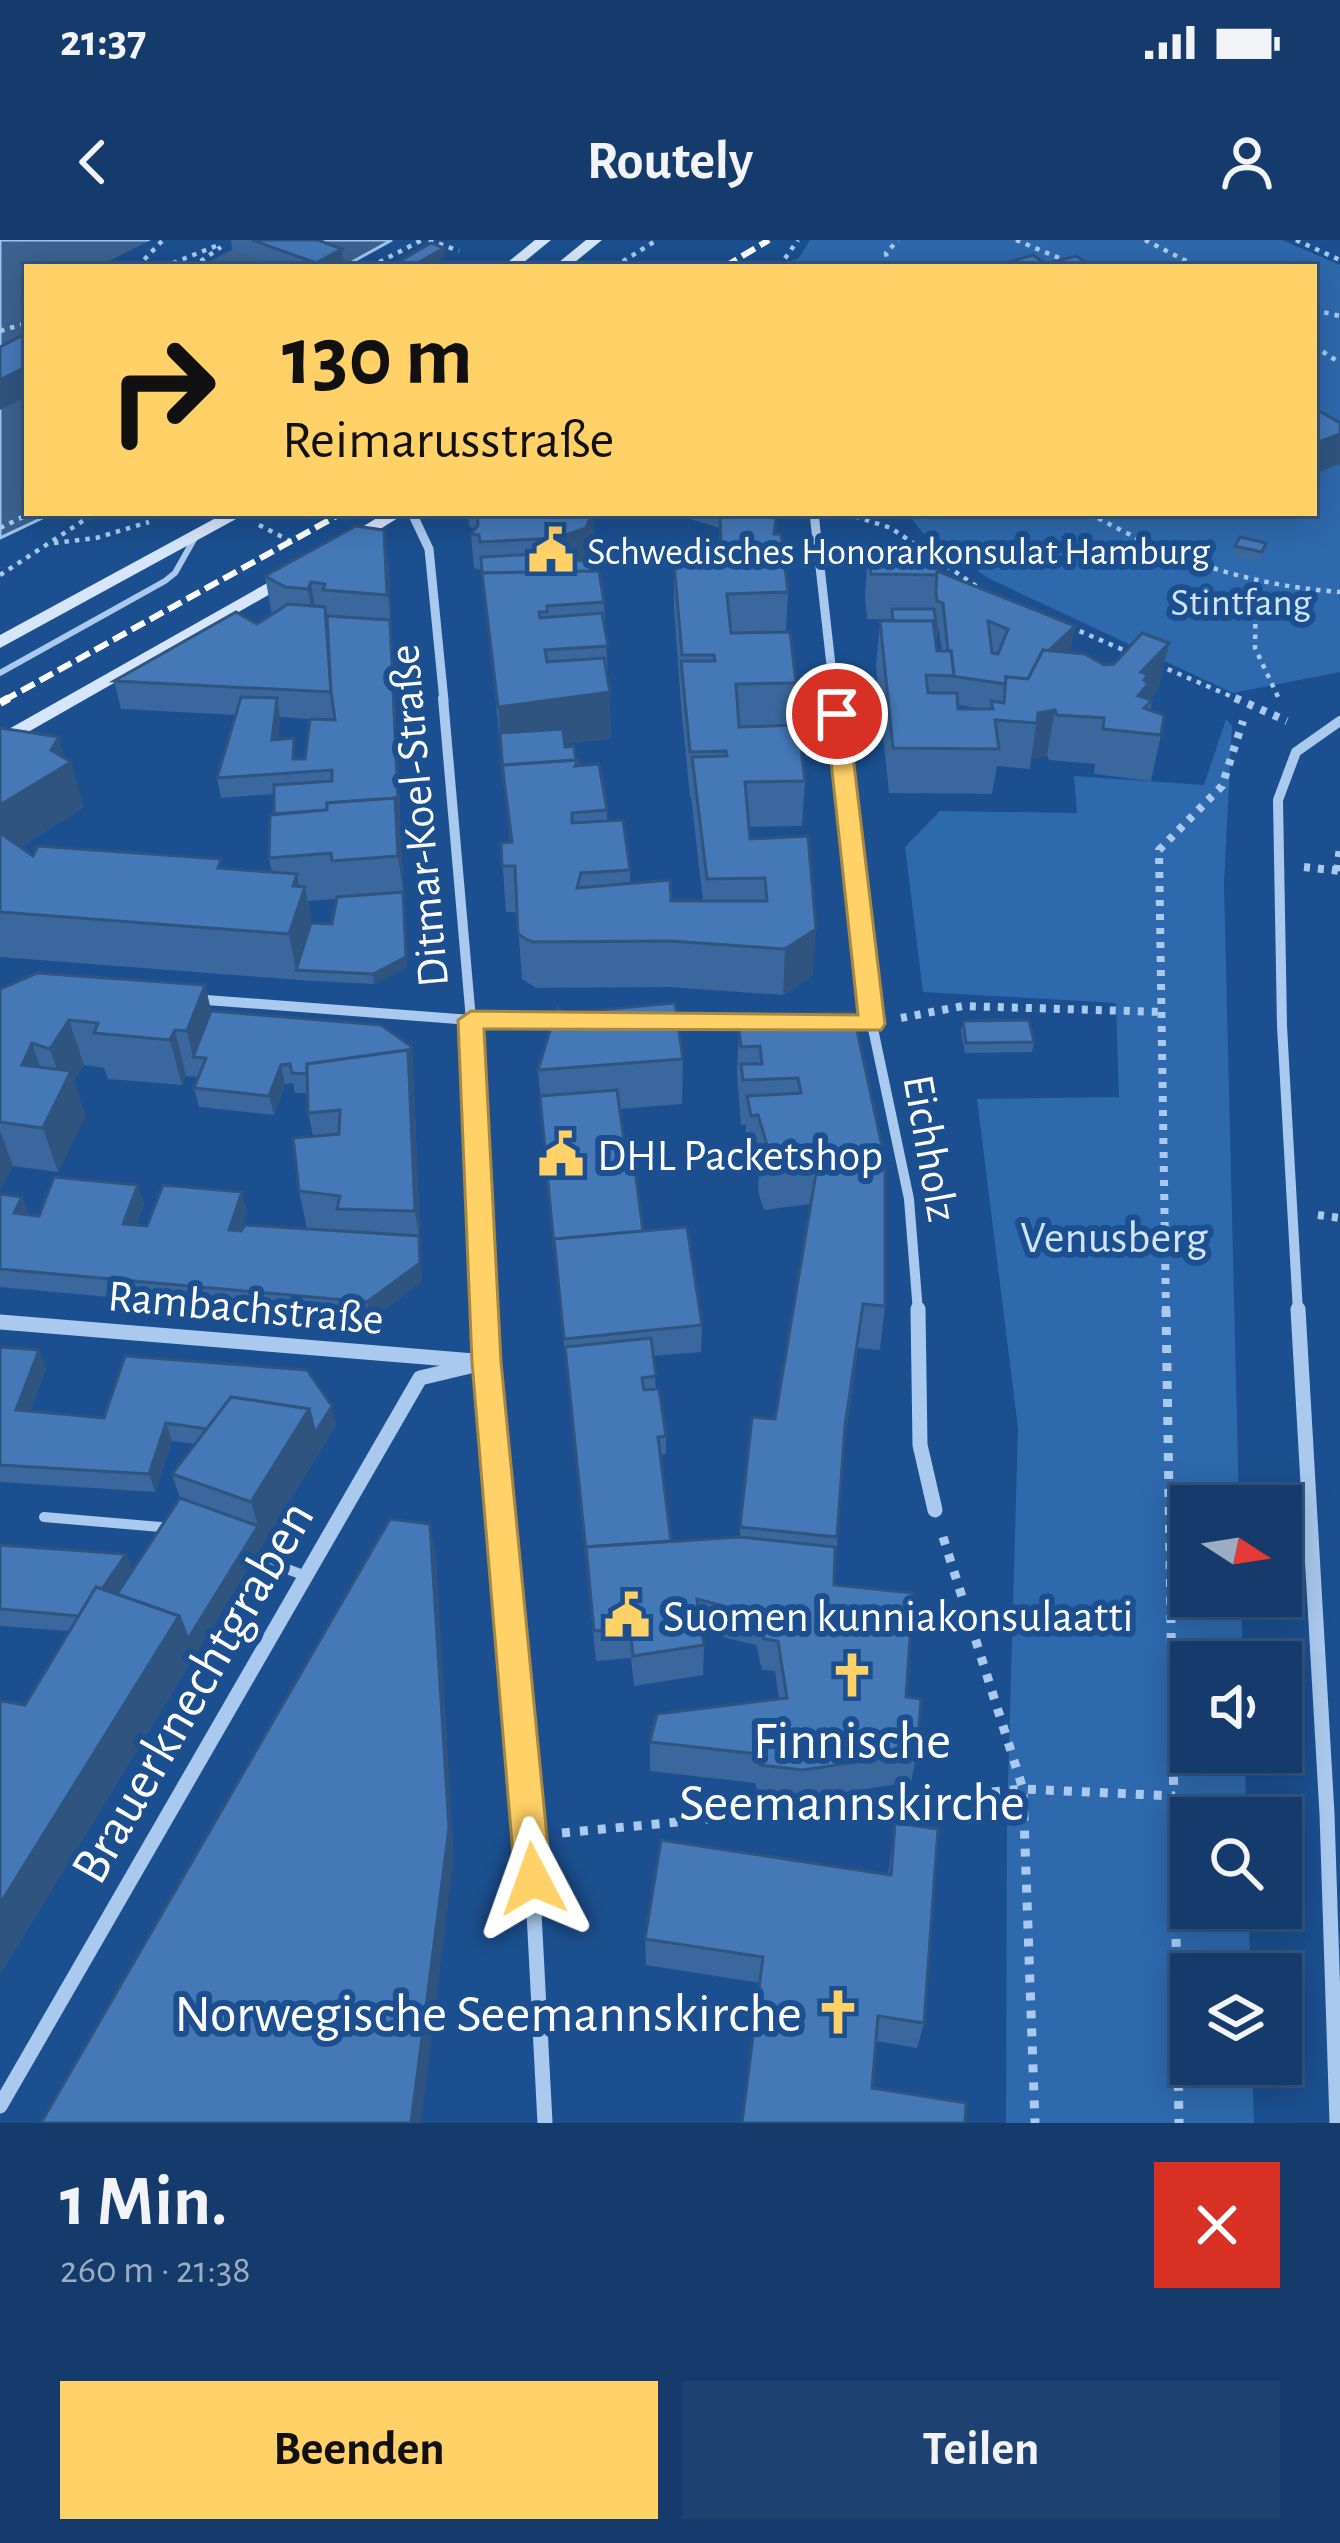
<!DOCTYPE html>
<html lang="de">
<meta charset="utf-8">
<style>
body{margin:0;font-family:"Alegreya Sans",sans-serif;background:#1d4271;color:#f1f3f6;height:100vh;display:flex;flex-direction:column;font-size:45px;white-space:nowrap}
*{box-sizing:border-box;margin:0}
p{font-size:39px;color:#9dadc1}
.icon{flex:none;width:66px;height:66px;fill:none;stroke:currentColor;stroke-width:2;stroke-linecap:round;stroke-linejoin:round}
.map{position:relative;height:1883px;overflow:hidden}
.panel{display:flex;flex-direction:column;background:#143b6b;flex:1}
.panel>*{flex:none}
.guide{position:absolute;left:24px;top:24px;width:1293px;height:252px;border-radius:0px;box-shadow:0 6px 30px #0003,0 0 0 3px #33557e;background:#ffd166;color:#111;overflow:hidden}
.needle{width:78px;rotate:102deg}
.fabs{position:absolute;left:1170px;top:1245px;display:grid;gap:24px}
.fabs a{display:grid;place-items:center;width:132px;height:132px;border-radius:0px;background:#143b6b;box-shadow:0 6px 30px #0003,0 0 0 3px #33557e;font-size:60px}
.pin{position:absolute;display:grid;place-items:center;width:102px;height:102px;color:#fff;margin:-51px;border:6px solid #fff;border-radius:50%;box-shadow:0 3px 12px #0007}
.me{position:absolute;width:132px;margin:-66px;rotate:356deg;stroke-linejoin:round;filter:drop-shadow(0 0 9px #0008)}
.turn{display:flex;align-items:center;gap:42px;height:252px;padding:0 60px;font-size:54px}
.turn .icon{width:156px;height:156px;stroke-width:2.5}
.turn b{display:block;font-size:84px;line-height:102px}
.round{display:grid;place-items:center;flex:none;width:126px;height:126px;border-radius:0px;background:#1d4271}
.headline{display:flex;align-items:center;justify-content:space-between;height:204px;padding:0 60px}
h1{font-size:72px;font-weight:700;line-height:90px}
.button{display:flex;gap:24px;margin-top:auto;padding:24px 60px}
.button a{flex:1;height:138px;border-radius:0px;background:#ffd166;color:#111;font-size:48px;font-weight:700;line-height:138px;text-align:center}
.button a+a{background:#1d4271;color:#f1f3f6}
.status{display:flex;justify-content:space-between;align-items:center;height:84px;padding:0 60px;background:#143b6b;direction:ltr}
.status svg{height:33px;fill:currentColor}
header{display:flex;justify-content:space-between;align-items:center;height:156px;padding:0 60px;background:#143b6b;font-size:54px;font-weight:700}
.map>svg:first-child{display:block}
.green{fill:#2e69ad}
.water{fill:#3c6290;stroke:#9cc4f0;stroke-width:3}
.pier{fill:#1b4f8f}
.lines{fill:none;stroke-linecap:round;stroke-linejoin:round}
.path-far2{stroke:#a9c9ee;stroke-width:4.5;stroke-dasharray:4.5 6;stroke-linecap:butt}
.path-far1{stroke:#a9c9ee;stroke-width:8;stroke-dasharray:6 8;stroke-linecap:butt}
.path{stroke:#a9c9ee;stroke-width:9;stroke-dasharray:8 10;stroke-linecap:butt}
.lane-far1{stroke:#a9c9ee;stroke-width:6}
.lane{stroke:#a9c9ee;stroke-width:10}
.street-far2{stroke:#a9c9ee;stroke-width:9}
.street-far1{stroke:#a9c9ee;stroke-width:10}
.street{stroke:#a9c9ee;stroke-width:15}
.secondary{fill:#d6e6fa;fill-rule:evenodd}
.rail-far1{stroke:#fff;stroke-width:6;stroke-dasharray:15 6;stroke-linecap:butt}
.rail{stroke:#fff;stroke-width:8;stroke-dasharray:20 8;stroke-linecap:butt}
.wall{fill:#3a679d;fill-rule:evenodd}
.shaded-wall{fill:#305480}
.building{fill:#4478b7;stroke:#305480;stroke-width:3;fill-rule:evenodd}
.route{fill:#ffd166;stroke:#a68842;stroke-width:3}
.labels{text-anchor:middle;stroke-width:12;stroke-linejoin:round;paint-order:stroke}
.far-poi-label{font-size:39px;fill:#fff;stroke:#1b4f8f;text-anchor:start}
.far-park-label{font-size:39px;fill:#cfe3fa;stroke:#1b4f8f}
.street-label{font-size:45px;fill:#fff;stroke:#1b4f8f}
.poi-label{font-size:45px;fill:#fff;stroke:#1b4f8f;text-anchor:start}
.park-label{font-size:45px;fill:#cfe3fa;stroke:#1b4f8f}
.near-street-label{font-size:54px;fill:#fff;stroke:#1b4f8f}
.near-poi-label{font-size:54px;fill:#fff;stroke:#1b4f8f}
</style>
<div class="status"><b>21:37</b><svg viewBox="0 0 49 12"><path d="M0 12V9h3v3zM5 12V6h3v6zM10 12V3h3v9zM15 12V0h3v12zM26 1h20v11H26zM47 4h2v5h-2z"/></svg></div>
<header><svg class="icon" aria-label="back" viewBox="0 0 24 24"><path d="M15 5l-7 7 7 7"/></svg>Routely<svg class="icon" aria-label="person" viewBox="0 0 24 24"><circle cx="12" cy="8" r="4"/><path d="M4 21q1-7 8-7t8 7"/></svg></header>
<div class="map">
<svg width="1340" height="1883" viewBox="0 0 1340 1883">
<rect width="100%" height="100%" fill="#1b4f8f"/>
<g class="green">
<path d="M810,0H1282L1340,25V432L1233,453L988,338L923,293L907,273H1314V27H766L798,19Z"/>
<path d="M1226,479L1232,486L1224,644L1239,1266H1191V1356H1241L1243,1422H1191V1512H1245L1246,1578H1191V1668H1249L1250,1734H1191V1824H1252L1254,1883H1006L1007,1579L1018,1188L977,859L1119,857L1116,763L923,752L905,607L940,571L1077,573L1074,536L1204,545Z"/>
</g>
<path class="water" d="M0,0H392L343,27H27V273H53L0,298Z"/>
<path class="pier" d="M151,0H250L199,27H97Z"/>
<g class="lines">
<g class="path-far2">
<path d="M429,0L459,11"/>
<path d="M1016,0L1081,27"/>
<path d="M1145,0L1198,27"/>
<path d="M1296,0L1340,20"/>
<path d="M137,27L163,0"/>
<path d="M163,27L216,6"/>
<path d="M192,27L221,7"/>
<path d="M370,27L422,0"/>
<path d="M614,27L657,0"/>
<path d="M779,27L798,0"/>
<path d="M888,27L886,13L898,0"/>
<path d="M1314,70L1340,76"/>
<path d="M0,91L27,83"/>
<path d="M1314,106L1340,123"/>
<path d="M845,273L891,288L979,348"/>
<path d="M1089,273C1171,319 1246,345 1340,352"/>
<path d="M259,285L294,303"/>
<path d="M0,288L31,273"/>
<path d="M54,303L96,298L149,282"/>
<path d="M0,335L95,273"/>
<path d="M1256,342L1255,408L1279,459"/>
<path d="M1070,387L1133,414"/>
<path d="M1158,425L1242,461"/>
</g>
<g class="path-far1">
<path d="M1235,458L1287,481"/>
<path d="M1304,627L1340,631"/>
<path d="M1337,631L1340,607"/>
<path d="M901,778L963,766L1162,772"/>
<path d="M1318,975L1340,978"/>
<path d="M1166,1072L1159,610L1222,546L1243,481"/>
</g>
<g class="path">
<path d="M1166,1069L1179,1883"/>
<path d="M943,1297L1023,1549L1035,1883"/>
<path d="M562,1593L1023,1549L1175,1556"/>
</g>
<path class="lane-far1" d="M0,433L165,341L175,333L197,294"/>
<g class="lane">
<path d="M44,1277L172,1288"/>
<path d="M254,1317L306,1336"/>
</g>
<g class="street-far2">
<path d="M412,273L429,309L444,461"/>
<path d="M814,273L835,461"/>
</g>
<g class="street-far1">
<path d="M443,458L471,780L485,1072"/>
<path d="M835,458L872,784L909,959L918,1072"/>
<path d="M193,759L471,780L567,781"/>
<path d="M666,782L795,783"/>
<path d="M1298,1072L1282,786L1278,560L1296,512L1340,481"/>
</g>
<g class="street">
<path d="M485,1069L530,1596L545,1883"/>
<path d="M918,1069L920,1205L935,1270"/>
<path d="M1298,1069L1327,1574L1337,1883"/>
<path d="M0,1082L474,1121"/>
<path d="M0,1866L420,1138L487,1122"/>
</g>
<g class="secondary">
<path d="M535,0H551L518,27H502Z"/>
<path d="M586,0H602L569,27H553Z"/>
<path d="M225,273H247L0,408V395Z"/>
<path d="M385,273H406L351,307L336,303Z"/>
<path d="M294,328L300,329V337L0,508V494Z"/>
</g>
<g class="rail-far1">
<path d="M724,27L769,0"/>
<path d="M3,461L342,273"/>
</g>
<path class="rail" d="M0,463L9,458"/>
</g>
<g class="wall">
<path d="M231,0H318L342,9L344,27H280L232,9Z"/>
<path d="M468,273H593L594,306L588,320L604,362L611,498L565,504V507L576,520H578L579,525L607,570V581L630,630V643L671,661H703L691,557H690L681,466L674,367V323L719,322V288L671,273H777L776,294L788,352L786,392L796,443L793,485L805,541L802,586L749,587L750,599L813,735L783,755L670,747L536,748L522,739L517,672H506L501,603L510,602L501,512L482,333L481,330L474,328L471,294L475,289L469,286Z"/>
<path d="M384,290L389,334L407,727L374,744L298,740L0,717V488L64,517L84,567L20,607L33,616L272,632L269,618L274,554L221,558L217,538L235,475L121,469L114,441L257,384L272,375L265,336ZM280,477L310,479L305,519H297L278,500ZM337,659L332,684L311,683L308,661Z"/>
<path d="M1266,303L1260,322L1233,316L1235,306Z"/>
<path d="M868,312L937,331L1070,413L1159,448L1149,459L1152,460L1150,470L1161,495L1151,541L1094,534L1095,524L1049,520L1047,515L1031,519L1030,529L997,526L992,554L889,553L876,426L880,381H891V379H867L865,356ZM937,389L939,391L942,411H937ZM958,465L984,469H958Z"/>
<path d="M205,745L211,771L413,826L422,1041L370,1081L0,1047V954L22,957L28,974L39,976L144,964L136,985L147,986L247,971L240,991L307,989L299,951L313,896L308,873V853H295L293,843L285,844L274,875L199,867L194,848L199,837L186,836L182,845L108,839L104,828L84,825L74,840L85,876L58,932L13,926L0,949V749Z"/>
<path d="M564,773L683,819L682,864L619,869L626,915L643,991L702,1085L701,1112L653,1116L656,1149L666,1196V1214L660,1215L671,1301L740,1297V1287L775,1179L810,964L764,970L758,951L759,932L756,920L749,921L745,901L746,885H741L737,834L739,789L781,785V775L885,1066L880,1110L858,1108L844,1206L834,1345L906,1457L917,1513L911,1542L800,1559L758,1553L755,1543L650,1531V1502L779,1459L775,1431L762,1430L756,1405L702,1392L704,1405L703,1435L634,1446L631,1418L596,1421L556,1026L538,830Z"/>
<path d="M963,781L1034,802L1032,812L965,813L961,791Z"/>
<path d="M0,1107L46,1128L30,1172L104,1178L336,1185L0,1734L25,1465L70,1391L0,1386V1305L132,1330L180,1258L172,1234L195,1204L172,1201L155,1252L0,1242Z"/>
<path d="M895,1583L924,1783L917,1808L876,1801L872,1848L742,1883L760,1743L646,1725L645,1699L888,1634Z"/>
</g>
<g class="shaded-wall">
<path d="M444,8L445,17L428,27H411Z"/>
<path d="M342,9L344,27H316V23Z"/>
<path d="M27,126V156L0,170V140Z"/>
<path d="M1340,194V224L1314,234V204Z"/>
<path d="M593,273L594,306L587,322L559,332L557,283Z"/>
<path d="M384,290L389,334L407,727L374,744L373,734L403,652L398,616L390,380Z"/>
<path d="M311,342L318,387L315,394L308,349Z"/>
<path d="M1075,386L1070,413L1045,414Z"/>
<path d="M1169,403L1159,448L1133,476L1141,432Z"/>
<path d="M610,452L611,498L501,512L498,467Z"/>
<path d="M277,458L280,477L276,520L272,500Z"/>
<path d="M1055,470L1047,515L1031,519L1038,473Z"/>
<path d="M59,497L66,525L71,522L84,567L0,619V565L51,510Z"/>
<path d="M297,634L301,658L305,647L313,693L296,730L289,694L293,646Z"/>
<path d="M816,689L813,735L783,755L785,709Z"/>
<path d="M205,745L216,791L193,817L187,791Z"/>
<path d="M69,780L84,825L74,840L85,876L58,932L43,888L63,847L50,809Z"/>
<path d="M175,790L186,836L182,845L170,800Z"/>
<path d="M32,803L47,848L22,825Z"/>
<path d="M411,806L413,826L422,1041L370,1081L367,1062L419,996L415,971L408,810Z"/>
<path d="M281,825L285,844L274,875L269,856Z"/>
<path d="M0,891L13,926L0,949Z"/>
<path d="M138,945L144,964L129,1003L123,984Z"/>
<path d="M242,952L247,971L234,1008L229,990Z"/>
<path d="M22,957L29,976L14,973Z"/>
<path d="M39,1110L46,1128L24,1189L16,1170Z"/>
<path d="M332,1166L336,1185L0,1734V1664L179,1376L258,1286L251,1262L309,1169Z"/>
<path d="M166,1183L172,1201L155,1252L149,1234Z"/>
<path d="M430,1284L436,1316L454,1615L421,1883H411Z"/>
<path d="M126,1314L133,1331L91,1393L83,1376Z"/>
</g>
<g class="building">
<path d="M252,0H318L342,9L316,23Z"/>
<path d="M431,3L444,8L411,27L398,22Z"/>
<path d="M1033,15L1046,24L1076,16L1093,27H992Z"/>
<path d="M27,93V126L0,140V107Z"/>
<path d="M1314,168L1340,183V194L1314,204Z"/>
<path d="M477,273H592L586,288L558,298L480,302L479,295L471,294L478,285Z"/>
<path d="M720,273H777L774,294H781L788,352L727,354L731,393L790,392L796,443L736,444L739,487L798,485L805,541L745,542L750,599L808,596L816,689L785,709L670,701L533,702L524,698L518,694L515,626H502L501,603L512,602L502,525L578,520L575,526L599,524L607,570L572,573V583L623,580L630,630L581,633L577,648L670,640L671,661H767L765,638L707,639L692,517L727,516L726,511L690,512L681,421H715L714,415H682L674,323L736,321L734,305H721Z"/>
<path d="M356,286L384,290L387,355L323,350L325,344L311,342L308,349L285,347L265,336Z"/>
<path d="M1240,297L1266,303L1262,312L1235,306Z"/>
<path d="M868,312H935L938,335L871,334Z"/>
<path d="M537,314L539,321L597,320L599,331L482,333L481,317Z"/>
<path d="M599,331L604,362L547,366V372H539L540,378L602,373L608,406L545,410L547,422L604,418L610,452L498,467L482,333Z"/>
<path d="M937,331L1075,386L1048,411L1043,410L1028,439L1006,437V444L951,436H954L951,411H948L943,363L937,361L936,352ZM988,381L1008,389L998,414L992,413Z"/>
<path d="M288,364L325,367L331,452L114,441L236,372L257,384Z"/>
<path d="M892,369H934L937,390H934L933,381H893Z"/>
<path d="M327,376L390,380L399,584L395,558L327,563V570L274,574V545L332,541V530L217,538L241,457L277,458L272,500L294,498L293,519H305L310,479L335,480L331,452Z"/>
<path d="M880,381H933L937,411H951L954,436L926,435L928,453H957L958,469H993L991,461L1004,463L1006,437L1028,439L1043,410L1085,414L1104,425L1114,424L1142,393L1169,403L1141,432L1148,434L1144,440L1148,444L1138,456L1152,460L1144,468L1164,475L1161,495L1103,489L1104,478L1057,475L1055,470L1038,473L1037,483L995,480L999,509L893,508Z"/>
<path d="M0,488L59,497L51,510L71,522L0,565Z"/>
<path d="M563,489L565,507L574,506L576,520L502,525L504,545L500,493Z"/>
<path d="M395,558L398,616L332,621L331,613L269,618L270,575L327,570V563Z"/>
<path d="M0,593L33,616L38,606L221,619L218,628L297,634L293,646L305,647L289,694L0,672Z"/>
<path d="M403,652L406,717L373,734L296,730L311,683L332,684L337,657Z"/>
<path d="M37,733L205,745L187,791L175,790L170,800L94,793L98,783L69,780L50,809L32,803L22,825L71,831L43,888L0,882V749Z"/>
<path d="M675,763L683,819L538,830L557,767L564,773Z"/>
<path d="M211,771L381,785L411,806L412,836L408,810L307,824V834L292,833L290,824L281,825L269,856L194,848L206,818L193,817Z"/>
<path d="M853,772L885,920V1066L863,1064L845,1186L837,1297L740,1287L752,1177L775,1179L817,927L816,920L766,926L760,906L767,905L758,875L751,876L747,856L801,853L798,838L743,840L741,824H762L760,806L741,807L739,789L783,785L781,775Z"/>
<path d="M1029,780L1034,802L966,803L963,781Z"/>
<path d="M408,810L415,971L337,969L340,956L299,951L293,898L339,894L340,870L308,873L307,824Z"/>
<path d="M617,850L626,915L633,914L643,991L554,999V1007L540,856Z"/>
<path d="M54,937L138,945L123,984L147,986L163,945L242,952L229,990L241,991L245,985L419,996L420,1023L367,1062L0,1029V954L22,957L14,973L39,976Z"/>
<path d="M687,987L702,1085L564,1099L554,999Z"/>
<path d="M651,1098L656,1136L642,1138L644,1150L659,1149L666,1196L658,1197L671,1301L586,1307L587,1321L565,1107Z"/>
<path d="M0,1107L39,1110L16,1170L104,1178L125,1116L307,1130L332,1166L315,1193L309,1169L231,1157L207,1189L166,1183L149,1234L0,1225Z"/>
<path d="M231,1157L309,1169L251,1262L172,1234Z"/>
<path d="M180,1258L258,1286L188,1399L179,1376L117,1354Z"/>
<path d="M390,1279L430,1284L449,1588L411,1883H41Z"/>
<path d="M740,1297L835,1307L834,1345L913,1353L906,1457L921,1459L917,1513L803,1530L760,1525L757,1514L650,1502L657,1474L787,1458L778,1401L764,1399L758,1375L697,1359L704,1405L633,1416L630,1387L594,1391L586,1307Z"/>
<path d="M0,1305L126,1314L102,1349L96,1347L79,1376L0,1369Z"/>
<path d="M96,1347L179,1376L0,1664V1464L2,1461L25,1465Z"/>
<path d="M895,1583L938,1589L924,1783L878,1776L872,1848L966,1863L965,1883H742L763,1717L645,1699L661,1600L891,1635Z"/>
</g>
<path class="route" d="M837,468L848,474L885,784L881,790L484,789L501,1122L551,1639L545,1651L533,1656L520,1651L515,1639L472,1122L458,780L471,771L858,775L826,474Z"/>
<defs>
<g id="civic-bare" transform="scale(3.6)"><path d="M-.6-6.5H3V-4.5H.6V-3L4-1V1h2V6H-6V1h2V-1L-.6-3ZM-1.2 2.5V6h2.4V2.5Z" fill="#ffd166" stroke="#1b4f8f" stroke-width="2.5" paint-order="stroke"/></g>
<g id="church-bare" transform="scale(3.6)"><path d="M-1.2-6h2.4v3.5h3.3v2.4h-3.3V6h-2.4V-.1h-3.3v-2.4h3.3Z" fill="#ffd166" stroke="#1b4f8f" stroke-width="2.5" paint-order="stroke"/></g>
</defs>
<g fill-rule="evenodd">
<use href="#civic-bare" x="551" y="310"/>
<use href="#civic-bare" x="561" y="914"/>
<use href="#civic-bare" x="627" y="1375"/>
<use href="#church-bare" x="852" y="1435"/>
<use href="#church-bare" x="838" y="1772"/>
</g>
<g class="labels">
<g class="far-poi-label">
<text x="587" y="324">Schwedisches Honorarkonsulat Hamburg</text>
</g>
<g class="far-park-label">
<text x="1241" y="375">Stintfang</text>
</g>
<g class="street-label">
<text transform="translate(417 576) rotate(-95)" y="16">Ditmar-Koel-Straße</text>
<text transform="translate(932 908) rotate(80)" y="16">Eichholz</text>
<text transform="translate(246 1066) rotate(5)" y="16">Rambachstraße</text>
</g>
<g class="poi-label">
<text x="597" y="930">DHL Packetshop</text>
<text x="663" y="1391">Suomen kunniakonsulaatti</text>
</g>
<g class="park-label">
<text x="1114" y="1012">Venusberg</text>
</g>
<g class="near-street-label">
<text transform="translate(191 1451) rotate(-60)" y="19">Brauerknechtgraben</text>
</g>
<g class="near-poi-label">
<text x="852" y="1518">Finnische<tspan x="852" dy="62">Seemannskirche</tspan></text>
<text x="802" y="1791" text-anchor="end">Norwegische Seemannskirche</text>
</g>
</g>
</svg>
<div class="fabs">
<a><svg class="needle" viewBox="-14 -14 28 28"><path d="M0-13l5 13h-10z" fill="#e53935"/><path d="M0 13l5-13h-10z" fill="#9dadc1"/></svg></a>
<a><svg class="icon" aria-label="sound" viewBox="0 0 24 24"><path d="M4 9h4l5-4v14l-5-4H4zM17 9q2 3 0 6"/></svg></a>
<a><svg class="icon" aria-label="search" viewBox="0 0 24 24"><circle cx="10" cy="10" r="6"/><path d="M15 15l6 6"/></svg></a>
<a><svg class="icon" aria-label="layers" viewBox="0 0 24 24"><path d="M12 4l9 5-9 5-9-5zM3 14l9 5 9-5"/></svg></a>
</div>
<div class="pin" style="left:837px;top:474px;background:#d93025"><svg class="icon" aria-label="arrive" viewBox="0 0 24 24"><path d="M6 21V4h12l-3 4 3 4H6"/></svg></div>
<svg class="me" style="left:533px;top:1639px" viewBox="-20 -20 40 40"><path d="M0-17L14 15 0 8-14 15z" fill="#ffd166" stroke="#fff" stroke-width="4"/></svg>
<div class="guide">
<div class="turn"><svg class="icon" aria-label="right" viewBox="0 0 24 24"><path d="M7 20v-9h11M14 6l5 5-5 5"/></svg><div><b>130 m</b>Reimarusstraße</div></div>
</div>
</div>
<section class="panel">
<div class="headline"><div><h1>1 Min.</h1><p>260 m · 21:38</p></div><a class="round" style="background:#d93025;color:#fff"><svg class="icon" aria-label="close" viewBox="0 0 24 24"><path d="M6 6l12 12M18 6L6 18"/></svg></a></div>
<div class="button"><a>Beenden</a><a>Teilen</a></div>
</section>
